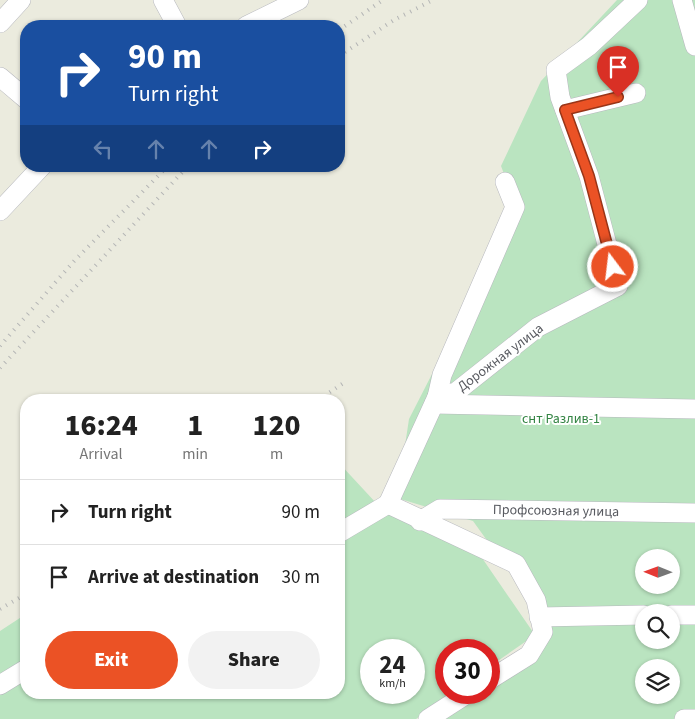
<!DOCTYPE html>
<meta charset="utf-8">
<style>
body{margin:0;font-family:"Source Sans 3",sans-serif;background:#f2f2f2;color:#222;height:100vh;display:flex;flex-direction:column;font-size:19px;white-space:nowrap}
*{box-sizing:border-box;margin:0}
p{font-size:16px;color:#767676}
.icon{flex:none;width:28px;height:28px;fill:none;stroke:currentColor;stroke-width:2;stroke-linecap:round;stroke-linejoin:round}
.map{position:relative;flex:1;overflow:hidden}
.drawer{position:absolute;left:20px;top:394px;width:325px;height:305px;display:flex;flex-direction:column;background:#fff;border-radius:20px;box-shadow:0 1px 4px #0004}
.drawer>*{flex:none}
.top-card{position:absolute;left:20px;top:20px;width:325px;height:152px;border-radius:20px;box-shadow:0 1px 4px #0004;background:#1a4fa0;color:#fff;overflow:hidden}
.needle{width:32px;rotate:271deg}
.controls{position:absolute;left:635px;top:549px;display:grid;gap:10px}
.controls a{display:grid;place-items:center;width:45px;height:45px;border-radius:50%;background:#fff;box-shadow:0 1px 4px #0004;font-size:25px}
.speed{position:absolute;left:360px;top:639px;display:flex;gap:10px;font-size:25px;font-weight:700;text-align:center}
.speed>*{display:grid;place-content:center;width:65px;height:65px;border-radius:50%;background:#fff;box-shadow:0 1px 4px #0004;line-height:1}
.speed small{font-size:12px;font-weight:400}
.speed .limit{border:8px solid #d22;background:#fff;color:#111}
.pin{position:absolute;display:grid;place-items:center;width:42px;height:42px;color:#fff;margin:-51px -21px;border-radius:50% 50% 50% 0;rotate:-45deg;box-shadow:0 0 5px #0007}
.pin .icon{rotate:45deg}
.me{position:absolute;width:55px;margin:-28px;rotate:345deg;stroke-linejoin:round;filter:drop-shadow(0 0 4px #0008)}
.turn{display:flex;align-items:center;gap:18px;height:105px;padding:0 25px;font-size:22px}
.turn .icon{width:65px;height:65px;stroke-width:2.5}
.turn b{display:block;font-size:35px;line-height:42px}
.lanes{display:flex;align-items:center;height:48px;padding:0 25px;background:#0003;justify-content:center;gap:25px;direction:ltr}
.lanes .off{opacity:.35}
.eta{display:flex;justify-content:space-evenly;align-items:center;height:85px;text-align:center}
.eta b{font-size:30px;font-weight:800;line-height:35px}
.cta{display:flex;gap:10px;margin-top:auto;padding:10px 25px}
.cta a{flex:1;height:58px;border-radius:30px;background:#eb5225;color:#fff;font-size:20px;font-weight:800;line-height:58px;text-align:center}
.cta a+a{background:#f2f2f2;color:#222}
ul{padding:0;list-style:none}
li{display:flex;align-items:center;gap:15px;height:65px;padding:0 25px;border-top:1px solid #e0e0e0}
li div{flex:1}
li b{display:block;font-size:19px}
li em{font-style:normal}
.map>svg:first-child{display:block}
.green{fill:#bae4c0;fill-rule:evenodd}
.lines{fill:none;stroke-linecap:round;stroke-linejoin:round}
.minor-casing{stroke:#b7b8be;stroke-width:20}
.minor{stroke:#fff;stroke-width:19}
.rail{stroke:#b4b5b5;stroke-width:4;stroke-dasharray:1 6;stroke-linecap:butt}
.route-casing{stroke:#993518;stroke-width:12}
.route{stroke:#eb5225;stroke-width:9}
.labels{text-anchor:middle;stroke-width:4;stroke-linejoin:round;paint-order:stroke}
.street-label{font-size:14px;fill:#585a60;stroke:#fff}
.park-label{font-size:14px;fill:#338443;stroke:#fff}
</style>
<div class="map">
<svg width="695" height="719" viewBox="0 0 695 719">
<rect width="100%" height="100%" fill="#ebebde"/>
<g class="green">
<path d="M617,0H695V719H425L464,693L489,692V676L553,632L473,521L397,498L409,419L517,208L501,166L541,81ZM644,558H671V585H644ZM644,612H671V640H644ZM644,668H671V695H644Z"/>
<path d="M339,463L377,504L480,555L535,635L489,667V650H446V692L453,693L416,719H0V631L26,614V692H339ZM371,650H414V692H371Z"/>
</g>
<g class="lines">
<g class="minor-casing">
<g id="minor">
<path d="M163,0L177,26"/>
<path d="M682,0L695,46"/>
<path d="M0,23L21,0"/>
<path d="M246,26L299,0"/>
<path d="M0,77L26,99"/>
<path d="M565,110L636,93"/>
<path d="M0,211L42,166"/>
<path d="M437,397L442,375L515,207L505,182"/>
<path d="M434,404L695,409"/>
<path d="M420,521L440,509L695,513"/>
<path d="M339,533L388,504"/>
<path d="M671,615H695"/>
<path d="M539,617L644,615"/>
<path d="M489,680L529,655L543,632L536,600L516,564L388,504L437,397L456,392L538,327L618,286L589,176L560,97L556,70L589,46L638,0"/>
<path d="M0,685L26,669"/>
<path d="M428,719L470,692"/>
<path d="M684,719H695"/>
</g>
</g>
<use href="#minor" class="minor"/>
<g class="rail">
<path d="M339,30L383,0"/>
<path d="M339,56L394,20L433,0"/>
<path d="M0,346L75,260L168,166"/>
<path d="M0,368L188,166"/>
<path d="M318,400L345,382"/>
<path d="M0,609L26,594"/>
</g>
</g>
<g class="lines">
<g class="route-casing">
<path id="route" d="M613,267L589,176L565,110L618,97"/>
</g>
<use href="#route" class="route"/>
</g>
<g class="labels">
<g class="street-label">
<text transform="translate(500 357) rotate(-37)" y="5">Дорожная улица</text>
<text transform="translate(556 510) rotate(1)" y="5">Профсоюзная улица</text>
</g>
<g class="park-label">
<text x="561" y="423">снт Разлив-1</text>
</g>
</g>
</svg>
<div class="controls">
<a><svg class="needle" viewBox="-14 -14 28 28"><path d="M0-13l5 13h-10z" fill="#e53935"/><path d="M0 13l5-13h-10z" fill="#767676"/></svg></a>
<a><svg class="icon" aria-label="search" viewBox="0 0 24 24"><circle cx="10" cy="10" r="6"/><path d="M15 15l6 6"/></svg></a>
<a><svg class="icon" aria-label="layers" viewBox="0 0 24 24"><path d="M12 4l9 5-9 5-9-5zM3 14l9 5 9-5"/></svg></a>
</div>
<div class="speed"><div>24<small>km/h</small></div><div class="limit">30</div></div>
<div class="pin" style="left:618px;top:97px;background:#d93025"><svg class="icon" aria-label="arrive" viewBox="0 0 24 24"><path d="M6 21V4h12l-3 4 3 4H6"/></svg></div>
<svg class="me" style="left:613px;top:267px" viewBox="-20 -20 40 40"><circle r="17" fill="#eb5225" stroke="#fff" stroke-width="3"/><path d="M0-11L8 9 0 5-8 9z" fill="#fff"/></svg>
<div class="top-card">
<div class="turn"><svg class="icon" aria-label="right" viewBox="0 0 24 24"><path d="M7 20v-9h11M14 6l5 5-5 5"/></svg><div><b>90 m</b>Turn right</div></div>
<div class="lanes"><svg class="icon off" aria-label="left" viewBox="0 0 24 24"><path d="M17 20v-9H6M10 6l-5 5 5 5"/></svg><svg class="icon off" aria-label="ahead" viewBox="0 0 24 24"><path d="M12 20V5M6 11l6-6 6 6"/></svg><svg class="icon off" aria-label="ahead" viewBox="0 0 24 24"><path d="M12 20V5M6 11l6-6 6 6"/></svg><svg class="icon" aria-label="right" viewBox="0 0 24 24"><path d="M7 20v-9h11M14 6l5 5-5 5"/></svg></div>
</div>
<section class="drawer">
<div class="eta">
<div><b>16:24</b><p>Arrival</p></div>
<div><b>1</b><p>min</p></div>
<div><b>120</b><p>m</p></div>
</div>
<ul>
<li><svg class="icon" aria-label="right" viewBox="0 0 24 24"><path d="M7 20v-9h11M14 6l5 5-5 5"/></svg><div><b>Turn right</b></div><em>90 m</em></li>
<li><svg class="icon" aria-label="arrive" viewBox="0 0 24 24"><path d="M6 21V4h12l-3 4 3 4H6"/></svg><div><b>Arrive at destination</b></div><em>30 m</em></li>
</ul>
<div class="cta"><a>Exit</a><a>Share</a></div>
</section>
</div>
